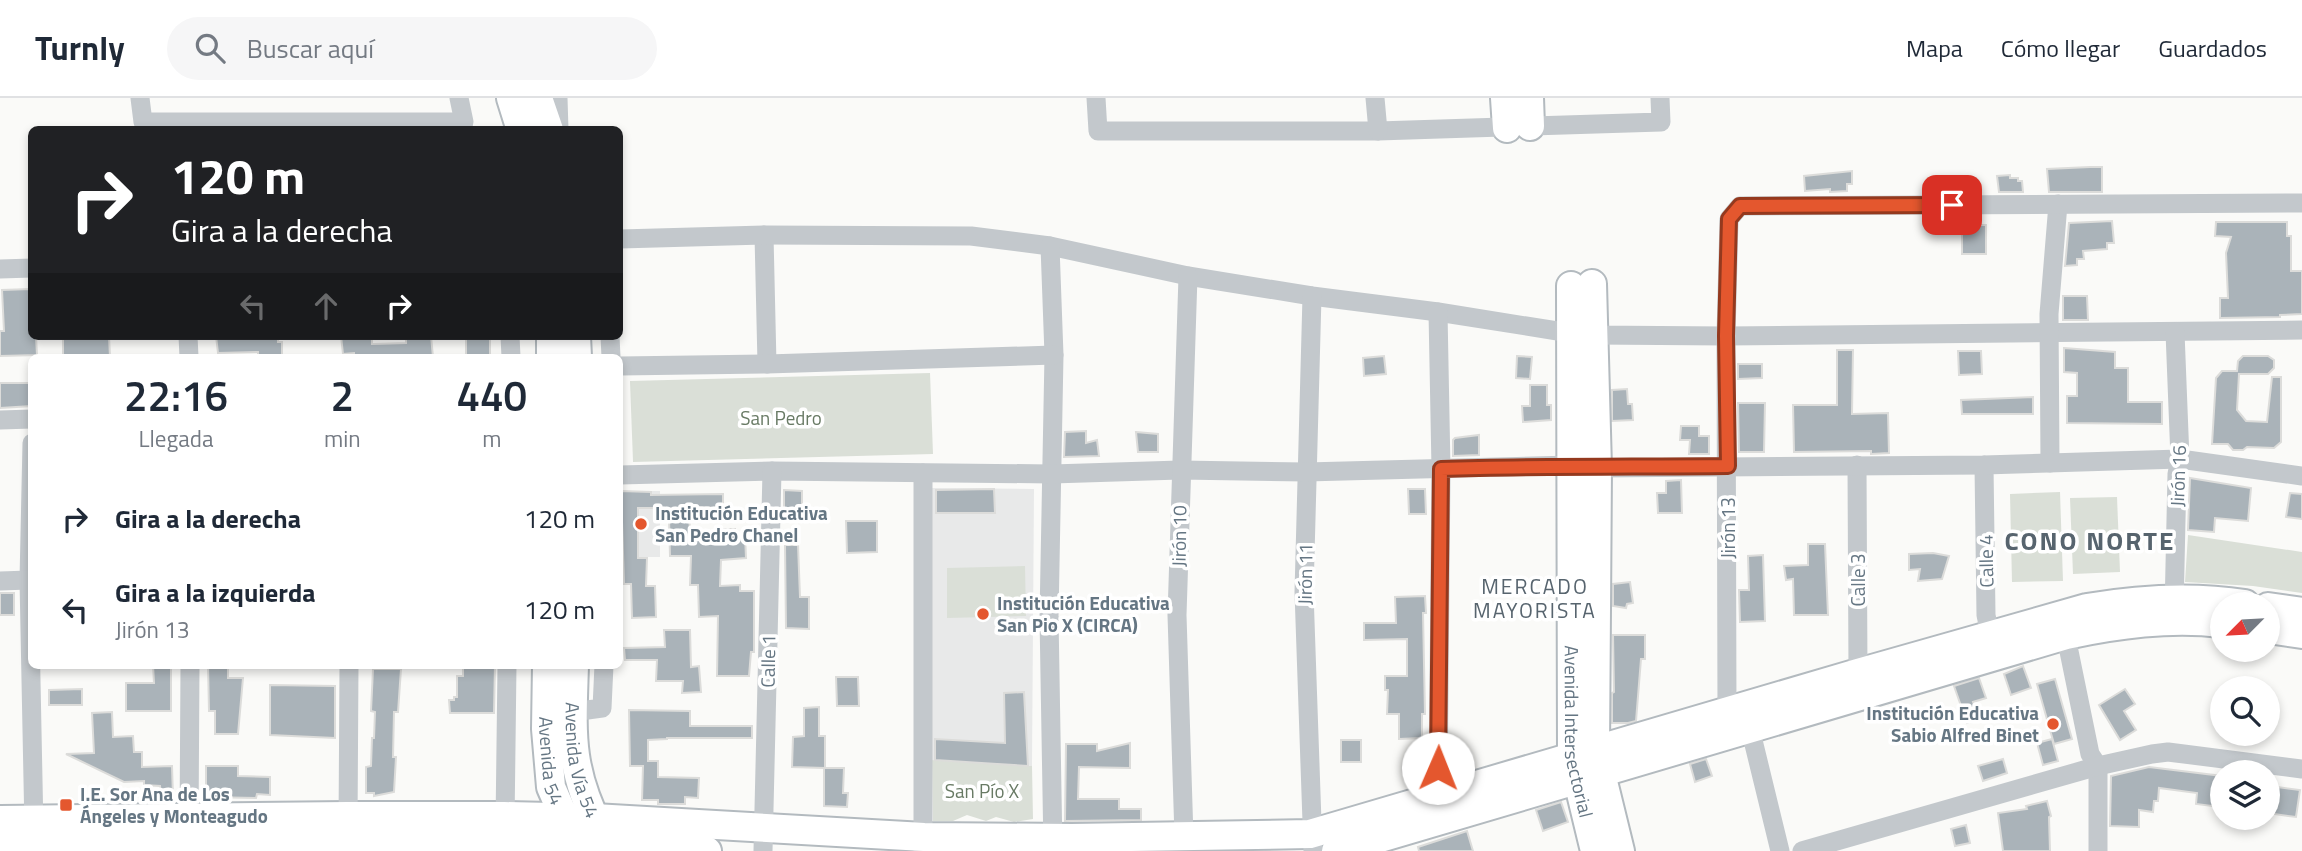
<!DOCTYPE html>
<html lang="es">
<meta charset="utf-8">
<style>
body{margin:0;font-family:"Titillium Web",sans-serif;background:#f6f6f7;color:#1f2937;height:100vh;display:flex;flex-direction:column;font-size:26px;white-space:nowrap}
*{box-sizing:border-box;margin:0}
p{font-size:23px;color:#747a83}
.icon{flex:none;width:38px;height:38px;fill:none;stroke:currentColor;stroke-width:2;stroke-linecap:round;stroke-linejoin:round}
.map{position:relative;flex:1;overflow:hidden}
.sheet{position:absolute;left:28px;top:256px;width:595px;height:315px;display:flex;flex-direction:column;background:#fff;border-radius:10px;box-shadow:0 4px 10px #0003}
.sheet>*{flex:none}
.hud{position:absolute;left:28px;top:28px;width:595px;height:214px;border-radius:10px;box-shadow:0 4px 10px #0003;background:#202124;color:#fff;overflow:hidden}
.needle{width:46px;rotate:246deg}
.tools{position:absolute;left:2210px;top:494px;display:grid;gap:14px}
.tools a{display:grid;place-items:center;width:70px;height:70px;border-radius:50%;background:#fff;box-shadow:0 4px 10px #0003;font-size:35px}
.pin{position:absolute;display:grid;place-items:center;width:60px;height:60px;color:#fff;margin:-30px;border-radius:14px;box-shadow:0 4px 10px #0006}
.me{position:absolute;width:77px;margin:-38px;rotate:1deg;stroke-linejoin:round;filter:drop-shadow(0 0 5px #0008)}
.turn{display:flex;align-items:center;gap:24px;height:147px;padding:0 28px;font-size:32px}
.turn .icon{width:91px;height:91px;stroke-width:2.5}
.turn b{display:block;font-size:49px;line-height:60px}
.lanes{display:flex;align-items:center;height:66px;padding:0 28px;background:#0003;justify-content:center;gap:35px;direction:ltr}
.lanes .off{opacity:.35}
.eta{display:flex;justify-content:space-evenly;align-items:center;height:119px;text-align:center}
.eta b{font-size:42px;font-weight:600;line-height:49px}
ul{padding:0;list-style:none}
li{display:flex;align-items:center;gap:21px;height:91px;padding:0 28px}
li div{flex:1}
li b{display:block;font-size:26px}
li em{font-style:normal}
header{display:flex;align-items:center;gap:42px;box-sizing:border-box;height:98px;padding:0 35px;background:#fff;border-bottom:2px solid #e0e1e3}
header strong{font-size:33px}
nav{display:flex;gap:38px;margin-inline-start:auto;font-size:24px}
.search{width:490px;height:63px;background:#f6f6f7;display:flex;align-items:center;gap:18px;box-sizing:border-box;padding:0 24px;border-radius:38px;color:#747a83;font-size:26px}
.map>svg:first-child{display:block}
.built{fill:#e8e9e9}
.green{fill:#dadfd7}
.building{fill:#aab3b9;stroke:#dcdcda;stroke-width:2}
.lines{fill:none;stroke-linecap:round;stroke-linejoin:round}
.secondary-casing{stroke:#b3babf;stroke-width:32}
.street{stroke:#c3c8cc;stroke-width:19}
.secondary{stroke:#fff;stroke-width:28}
.route-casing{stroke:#94391e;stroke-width:18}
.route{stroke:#e4572e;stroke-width:12}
.poi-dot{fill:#e4572e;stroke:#fff;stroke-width:2.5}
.labels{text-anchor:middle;stroke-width:7;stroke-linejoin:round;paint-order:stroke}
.park-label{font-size:19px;fill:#687a64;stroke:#fff}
.street-label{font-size:19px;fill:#657683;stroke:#fff}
.poi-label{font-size:19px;font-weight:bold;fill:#657683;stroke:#fff;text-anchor:start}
.neighbourhood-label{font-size:21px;letter-spacing:2px;fill:#57646e;stroke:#fff}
.district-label{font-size:26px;font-weight:bold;letter-spacing:2px;fill:#57646e;stroke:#fff}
</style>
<header>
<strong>Turnly</strong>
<div class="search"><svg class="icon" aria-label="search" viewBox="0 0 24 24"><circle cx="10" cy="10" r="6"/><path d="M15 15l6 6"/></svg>Buscar aquí</div>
<nav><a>Mapa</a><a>Cómo llegar</a><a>Guardados</a></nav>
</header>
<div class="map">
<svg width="2302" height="753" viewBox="0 0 2302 753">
<rect width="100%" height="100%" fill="#fafaf8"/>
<g class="built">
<path d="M932,390L1034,391L1032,668L932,662Z"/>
<rect x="621" y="393" width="39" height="66"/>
</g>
<g class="green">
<path d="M930,275L933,356L633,364L630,283Z"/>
<path d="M2060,394L2063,483L2012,484L2010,396Z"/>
<path d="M2117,399L2120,474L2073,476L2070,400Z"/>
<path d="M2188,437L2302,454V495L2253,488L2185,484Z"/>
<path d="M1025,468L1026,518L947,520V470Z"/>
<path d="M932,662L1032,668L1033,721L1014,724L996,719L986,723L967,717L953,723H933Z"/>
</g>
<g class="building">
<path d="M2090,69H2102V94H2049L2047,71Z"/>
<path d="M1852,73V86H1847V93L1830,94V91L1805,93L1804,78Z"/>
<path d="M2010,77V80H2018V83H2022L2023,94H1999L1997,78Z"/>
<path d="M2112,123L2114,145H2107V151L2083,153L2084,161H2077V167L2065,168L2069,125Z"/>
<path d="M2216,124H2287V138H2291V173H2302V216L2280,217V219L2220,220V200H2228L2226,155L2231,139L2215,138Z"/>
<rect x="1962" y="127" width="24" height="29"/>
<path d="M30,191L32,238H36L37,257L0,258V233H4L2,192Z"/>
<path d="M2063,198H2087L2088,222H2063Z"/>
<path d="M109,238L110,259H63V239Z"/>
<path d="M216,238H278V244H282V259H258V254L218,255Z"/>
<path d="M341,238H372V246L406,245V238H431L433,259H370L354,258V255L343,256Z"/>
<rect x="466" y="238" width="24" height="21"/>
<path d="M2064,250L2115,254V270H2128V304H2162V326L2067,325V298H2077V275L2064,274Z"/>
<path d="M1837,252H1853L1852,316L1888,315L1889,355L1871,356V353L1794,354L1793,307H1837Z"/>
<path d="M1958,253H1981L1982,276L1959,277Z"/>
<path d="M1384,258L1386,276L1364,278L1363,260Z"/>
<path d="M1517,258L1532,259L1530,281L1516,280Z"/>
<path d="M2243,258H2268L2274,262V270L2268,276H2239L2237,312L2246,323L2267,324L2272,279H2281V344L2274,350L2247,349L2243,352H2233L2228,346H2212L2216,280L2222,273H2237L2238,263Z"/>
<path d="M1738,266H1762V280L1738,281Z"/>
<path d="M0,285H32V308L0,310Z"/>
<path d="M1530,287H1547V307H1551V322L1523,324L1522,308H1530Z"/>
<path d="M1627,291L1628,306H1632L1633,322L1612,323V292Z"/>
<path d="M2033,299V316H1962L1961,302Z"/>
<path d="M1738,305H1765L1764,354H1739Z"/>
<path d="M1681,328H1699V338H1709V356H1689L1690,342H1680Z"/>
<path d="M1086,333V345L1097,342L1099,358L1064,359L1065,334Z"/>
<path d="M1136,334L1158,336V354H1138Z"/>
<path d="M1479,337V357L1453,358V342L1455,340Z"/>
<path d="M2190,380L2251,390L2248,423L2215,420L2214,434L2188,432Z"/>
<path d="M1681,382L1682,415H1658L1657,395H1666V383Z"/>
<path d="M994,391L995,415H936V392Z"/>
<path d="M1408,391H1425L1426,416H1409Z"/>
<path d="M784,392L802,393V412H784Z"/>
<path d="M621,393L651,394V397L723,396V410L689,409L690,437L718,436L717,431H735V437H745L746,460L721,462L720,488L740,487V493H754V554H751L749,578H717L718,518L699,519L698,487H690L691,458H670L669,420H667L666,410H638V460H647L646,488H655L656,519L632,520L631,486H624Z"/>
<path d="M2290,395L2302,396V421L2286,419Z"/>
<path d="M846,423H877V454L847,455Z"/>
<path d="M1808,446H1825L1828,517H1794L1793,481L1786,482L1784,468L1808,467Z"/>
<path d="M785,447H798L800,499H809V531L786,530Z"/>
<path d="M1933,455L1949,458L1942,481L1918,483L1920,471L1909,472V456Z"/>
<path d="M1763,457L1765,523L1740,524L1739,492H1749L1748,458Z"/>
<path d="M1630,484L1633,505L1627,506L1626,510L1613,508V486Z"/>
<rect x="0" y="495" width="14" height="22"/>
<path d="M1425,498L1426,515H1423L1425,616H1422V640L1399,641V616H1387L1388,592H1385V578H1407V541L1364,542V525H1396L1395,499Z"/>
<path d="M664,532H690L691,569L699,568L701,594L682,595L683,583H656L657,562H625L624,550L665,549Z"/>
<path d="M1613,537H1645V561H1641L1636,623L1628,625H1612V595L1614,594Z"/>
<path d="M153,567H171V613H126V585H154Z"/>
<path d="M208,567H228V580H243L238,636H215V613H209Z"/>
<path d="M463,567H495L494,615H450L449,602H454V599H457V578H463Z"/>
<path d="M2023,568L2031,590L2011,597L2004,576Z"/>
<path d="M373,571H401L398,614H394L393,659H396L394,694L374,698V695H366V669L371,668L372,640H374L375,614L371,613Z"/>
<path d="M836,579H858L859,608H837Z"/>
<path d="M1979,580L1986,600L1973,604L1979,620L1967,625L1954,588Z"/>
<path d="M2055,581L2072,641L2054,646L2037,586Z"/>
<path d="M270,587L335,588V640L270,637Z"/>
<path d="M82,591V607H49V592Z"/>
<path d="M2125,591L2135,606L2124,613L2136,632L2120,642L2099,607Z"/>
<path d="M1024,594L1028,668L935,662V641L1005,645L1004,595Z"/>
<path d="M819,609V638H825V670H844L843,695H848L847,709L824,708V670L792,669L793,639L804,638V610Z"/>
<path d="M629,612L690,613V628H752V640H667V641L648,642V663H658V679L699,680L698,700L685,699V706H658V702H642L643,668H630Z"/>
<path d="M112,614L113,639L133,638L134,654H142V669L172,668L173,699H161L160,688L144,687V683L124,684L66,656L94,655L92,615Z"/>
<path d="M2052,641L2058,663L2043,667L2037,645Z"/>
<rect x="1341" y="642" width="20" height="22"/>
<path d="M1130,645V670L1079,669L1078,701H1119V711H1141V722L1065,723L1066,646H1097V653Z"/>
<path d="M1706,661L1712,678L1695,684L1690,666Z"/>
<path d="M2003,661L2007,675L1983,683L1978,668Z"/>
<path d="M206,668H238V678L270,679V697L257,696L256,700L206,699Z"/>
<path d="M2149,669L2222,678V702L2220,709L2196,706L2197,695L2159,690L2158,703H2154L2153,714L2139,712V729L2110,728L2111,678Z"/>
<path d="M2277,689L2300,692L2296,719L2274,716Z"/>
<path d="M2047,703L2051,718L2049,719L2050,753H2003L1998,715L2027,711L2026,708Z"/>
<path d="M1561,704L1568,724L1543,733L1536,712Z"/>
<path d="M1966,727L1970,745L1955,748L1951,731Z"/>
<path d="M1467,733L1473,753H1419L1418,749Z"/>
</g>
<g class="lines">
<g class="secondary-casing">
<g id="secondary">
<path d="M511,0L521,32"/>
<path d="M538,0L549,32"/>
<path d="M1505,0L1507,30"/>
<path d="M1529,0L1530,28"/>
<path d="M1592,186L1597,370L1595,651L1620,753"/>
<path id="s1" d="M1571,188L1572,658L1595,753"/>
<path d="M551,238V259"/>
<path d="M576,238L577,259"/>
<path d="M2268,509L2302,514"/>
<path d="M2268,531L2302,536"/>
<path id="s2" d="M547,567L546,631L551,689L571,735"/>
<path id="s3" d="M574,567C572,635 568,669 600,732"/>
<path d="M0,722L348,718H504L594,720L924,739L1072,740L1310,736L1858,575L2087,510C2140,501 2192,498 2245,506"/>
<path d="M0,743C236,745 472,735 707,753"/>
<path d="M1336,753L2066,537C2118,526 2169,519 2222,525"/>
</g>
</g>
<g class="street">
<path d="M140,0L143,24H464L459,0"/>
<path d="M558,0L559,32"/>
<path d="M1096,0L1098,33H1378L1661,24L1660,0"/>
<path d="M1375,0L1378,33"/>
<path d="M764,137L767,266"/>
<path d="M620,141L764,137L971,138L1050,148L1188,178L1312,198L1438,214L1570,235L1593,237L1726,238L2302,232"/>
<path d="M1050,148L1054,257L1049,519L1053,753"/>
<path d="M0,171L32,170"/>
<path d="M1312,198L1304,494L1313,753"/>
<path d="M1438,214L1441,371L1438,698"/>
<path d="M188,238L189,259"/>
<path d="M510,238L511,259"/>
<path d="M610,238L611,259"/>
<path d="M620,268L767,266L1054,257"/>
<path d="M0,322L32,321"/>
<path d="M32,345L29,482L34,732"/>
<path d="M2050,365L2049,216L2058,106"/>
<path d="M1857,367L1858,575L1860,586"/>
<path d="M1984,367L1986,517L1992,547"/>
<path d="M620,377L772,373L1052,376L1180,372L1306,374L1572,367L1597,370L1984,367L2180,361L2302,378"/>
<path d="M0,483L29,482"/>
<path d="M2174,513L2177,376L2180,361L2175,234"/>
<path d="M2063,524L2090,656L2098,668V753"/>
<path d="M573,614L602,610L604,567"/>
<path d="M1727,614L1726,238L1729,121L1740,108L2302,105"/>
<path d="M1750,630L1780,753"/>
<path d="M505,727L507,567"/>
<path d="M189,730L190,567"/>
<path d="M348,730L349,567"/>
<path d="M1184,739L1177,517L1188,178"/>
<path d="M763,753L772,373"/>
<path d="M923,753V375"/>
<path d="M1802,753L2098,668L2152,656L2168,654L2302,671"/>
</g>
<use href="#secondary" class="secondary"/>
</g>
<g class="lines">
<g class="route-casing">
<path id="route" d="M1438,670L1441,371C1537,368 1632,369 1728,368L1726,238L1729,121L1740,108L1952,107"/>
</g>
<use href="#route" class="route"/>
</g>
<g class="poi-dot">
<circle cx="641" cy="426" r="7"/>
<circle cx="983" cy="516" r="7"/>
<circle cx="2053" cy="626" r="7"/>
<rect x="59" y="700" width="14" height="14" rx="3.5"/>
</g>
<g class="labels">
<g class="park-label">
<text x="781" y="327">San Pedro</text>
<text x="982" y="700">San Pío X</text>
</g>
<g class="street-label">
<text transform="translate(2178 378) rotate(-88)" y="7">Jirón 16</text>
<text transform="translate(1728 430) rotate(-90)" y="7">Jirón 13</text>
<text transform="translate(1179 438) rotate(-89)" y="7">Jirón 10</text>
<text transform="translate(1986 463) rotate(-91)" y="7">Calle 4</text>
<text transform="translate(1305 476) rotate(-89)" y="7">Jirón 11</text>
<text transform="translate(1858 482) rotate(-90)" y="7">Calle 3</text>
<text transform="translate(768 563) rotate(-89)" y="7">Calle 1</text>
<text dy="7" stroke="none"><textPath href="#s1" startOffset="446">Avenida Intersectorial</textPath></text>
<text dy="7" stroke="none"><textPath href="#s2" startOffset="96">Avenida 54</textPath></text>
<text dy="7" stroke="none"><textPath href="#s3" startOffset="96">Avenida Vía 54</textPath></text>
</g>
<g class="poi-label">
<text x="655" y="422">Institución Educativa<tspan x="655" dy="22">San Pedro Chanel</tspan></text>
<text x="997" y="512">Institución Educativa<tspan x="997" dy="22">San Pio X (CIRCA)</tspan></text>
<text x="2039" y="622" text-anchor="end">Institución Educativa<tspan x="2039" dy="22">Sabio Alfred Binet</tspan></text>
<text x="80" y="703">I.E. Sor Ana de Los<tspan x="80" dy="22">Ángeles y Monteagudo</tspan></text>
</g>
<g class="neighbourhood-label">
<text x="1535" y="496">MERCADO<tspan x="1535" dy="24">MAYORISTA</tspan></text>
</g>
<g class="district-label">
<text x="2090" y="452">CONO NORTE</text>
</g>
</g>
</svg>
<div class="tools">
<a><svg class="needle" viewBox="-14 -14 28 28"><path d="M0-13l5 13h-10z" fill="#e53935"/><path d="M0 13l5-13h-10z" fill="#747a83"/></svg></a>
<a><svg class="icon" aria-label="search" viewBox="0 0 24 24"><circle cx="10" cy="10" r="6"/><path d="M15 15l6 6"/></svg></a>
<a><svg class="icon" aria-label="layers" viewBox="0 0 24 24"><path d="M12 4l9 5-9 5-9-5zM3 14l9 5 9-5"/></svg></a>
</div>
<div class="pin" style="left:1952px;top:107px;background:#d93025"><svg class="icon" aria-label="arrive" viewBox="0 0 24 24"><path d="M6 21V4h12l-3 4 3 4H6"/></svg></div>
<svg class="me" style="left:1438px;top:670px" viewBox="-20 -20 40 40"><circle r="19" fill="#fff"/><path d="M0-13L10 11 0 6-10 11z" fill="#e4572e"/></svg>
<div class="hud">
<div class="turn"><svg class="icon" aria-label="right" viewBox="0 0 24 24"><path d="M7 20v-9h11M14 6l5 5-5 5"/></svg><div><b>120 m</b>Gira a la derecha</div></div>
<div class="lanes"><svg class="icon off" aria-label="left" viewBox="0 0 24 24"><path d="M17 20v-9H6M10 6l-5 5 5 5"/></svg><svg class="icon off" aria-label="ahead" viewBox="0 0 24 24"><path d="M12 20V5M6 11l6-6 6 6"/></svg><svg class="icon" aria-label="right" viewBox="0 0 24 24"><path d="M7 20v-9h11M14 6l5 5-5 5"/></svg></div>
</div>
<section class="sheet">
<div class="eta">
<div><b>22:16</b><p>Llegada</p></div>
<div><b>2</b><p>min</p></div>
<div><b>440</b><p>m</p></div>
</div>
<ul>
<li><svg class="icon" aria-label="right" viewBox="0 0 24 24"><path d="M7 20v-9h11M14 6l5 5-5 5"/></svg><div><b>Gira a la derecha</b></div><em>120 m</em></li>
<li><svg class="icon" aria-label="left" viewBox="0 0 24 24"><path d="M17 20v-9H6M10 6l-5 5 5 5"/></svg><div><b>Gira a la izquierda</b><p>Jirón 13</p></div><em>120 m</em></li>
</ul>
</section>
</div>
